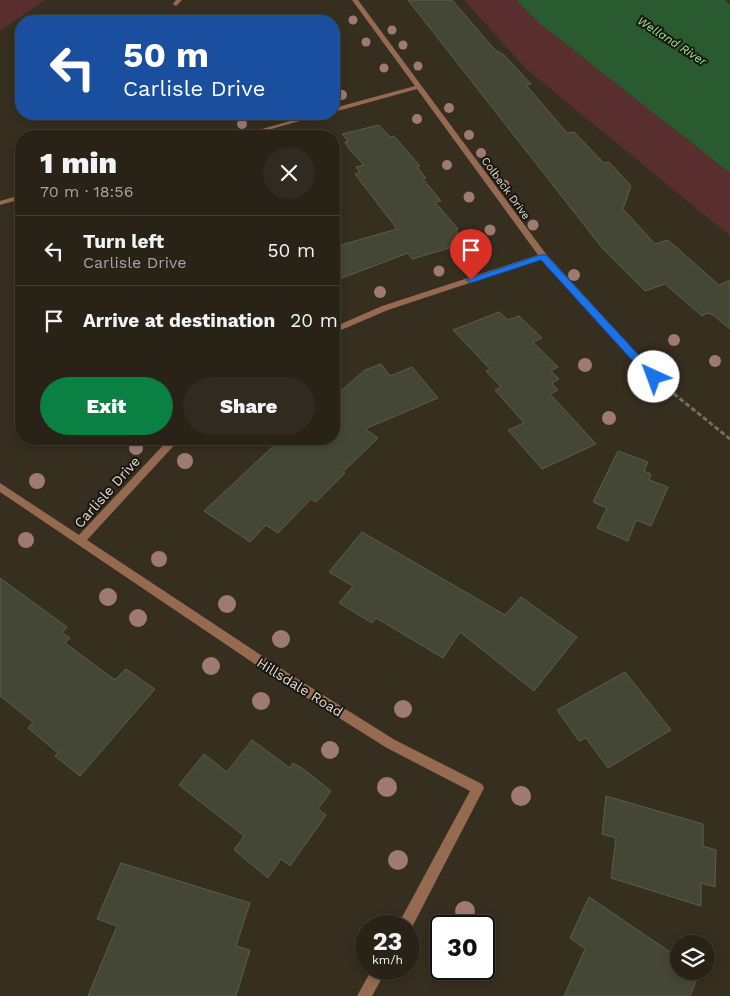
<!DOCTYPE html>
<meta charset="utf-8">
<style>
body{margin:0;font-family:"Work Sans",sans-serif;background:#302a20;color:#f1f3f6;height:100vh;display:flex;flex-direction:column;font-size:19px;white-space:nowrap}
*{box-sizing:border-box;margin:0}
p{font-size:16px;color:#a5a4a1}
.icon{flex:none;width:28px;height:28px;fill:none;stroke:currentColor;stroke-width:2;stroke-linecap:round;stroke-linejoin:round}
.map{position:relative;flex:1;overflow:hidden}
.panel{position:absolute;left:15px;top:130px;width:325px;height:315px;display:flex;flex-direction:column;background:#282217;border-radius:20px;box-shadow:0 2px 8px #0003,0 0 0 1px #443f36}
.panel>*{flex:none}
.guide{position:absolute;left:15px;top:15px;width:325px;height:105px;border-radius:20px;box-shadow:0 2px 8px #0003,0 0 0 1px #443f36;background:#1a4fa0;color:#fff;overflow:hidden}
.tools{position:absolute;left:670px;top:935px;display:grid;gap:10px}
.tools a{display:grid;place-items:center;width:45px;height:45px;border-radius:50%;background:#282217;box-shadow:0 2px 8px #0003,0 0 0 1px #443f36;font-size:25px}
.speed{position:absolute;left:355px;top:915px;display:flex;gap:10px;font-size:25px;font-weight:700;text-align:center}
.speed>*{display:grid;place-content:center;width:65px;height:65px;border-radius:50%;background:#282217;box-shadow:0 2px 8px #0003,0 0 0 1px #443f36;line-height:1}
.speed small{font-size:12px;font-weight:400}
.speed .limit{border:2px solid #111;border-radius:8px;background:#fff;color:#111}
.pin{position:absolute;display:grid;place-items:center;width:42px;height:42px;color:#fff;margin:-51px -21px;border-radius:50% 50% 50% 0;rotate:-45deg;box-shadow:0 0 5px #0007}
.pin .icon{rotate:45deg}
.me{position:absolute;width:55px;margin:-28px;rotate:317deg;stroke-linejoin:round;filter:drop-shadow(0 0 4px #0008)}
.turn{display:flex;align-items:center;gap:18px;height:105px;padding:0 25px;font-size:22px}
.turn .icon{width:65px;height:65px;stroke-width:2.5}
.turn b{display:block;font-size:35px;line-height:42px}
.round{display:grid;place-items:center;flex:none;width:52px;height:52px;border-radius:26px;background:#302a20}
.overview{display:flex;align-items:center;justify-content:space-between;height:85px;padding:0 25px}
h1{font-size:30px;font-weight:800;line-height:38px}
.button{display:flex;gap:10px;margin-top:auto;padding:10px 25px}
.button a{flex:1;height:58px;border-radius:30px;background:#0b8043;color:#fff;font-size:20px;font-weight:800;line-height:58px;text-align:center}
.button a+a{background:#302a20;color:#f1f3f6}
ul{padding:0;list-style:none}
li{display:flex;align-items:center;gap:15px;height:70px;padding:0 25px;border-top:1px solid #443f36}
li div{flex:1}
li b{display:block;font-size:19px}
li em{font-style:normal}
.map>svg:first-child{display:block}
.green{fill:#592e2e}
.water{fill:#2a5b30}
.building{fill:#454736;stroke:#5b5e4c}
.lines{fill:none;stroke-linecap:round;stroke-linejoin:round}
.path{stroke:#746d60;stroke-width:3;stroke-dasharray:5 2.5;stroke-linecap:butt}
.minor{fill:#956a50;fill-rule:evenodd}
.tree{fill:#9f7a73}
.route{fill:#1a73e8;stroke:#114b97}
.labels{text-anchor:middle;stroke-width:4;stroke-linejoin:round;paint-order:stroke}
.far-street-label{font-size:11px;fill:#e0dbd1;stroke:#1a1710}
.far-water-label{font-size:12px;font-style:italic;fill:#9ce5a2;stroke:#1a1710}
.street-label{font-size:14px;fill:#e0dbd1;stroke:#1a1710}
</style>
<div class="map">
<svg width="730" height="996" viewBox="0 0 730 996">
<rect width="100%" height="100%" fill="#362e1f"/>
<g class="green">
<path d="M0,0H45L0,31Z"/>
<path d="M464,0H516L539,23L730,173V236L526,69Z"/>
</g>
<path class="water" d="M516,0H725L730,5V173L539,23Z"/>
<g class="building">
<path d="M408,0H452L495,50L504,55L531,84L526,85L567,133L574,132L604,163L609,162L631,186L623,209L655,244L668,240L719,285L730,280V329L713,315L708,313L702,316L665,284L645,291L603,249Z"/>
<path d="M379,125L390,137L394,136L420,166L417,167L426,178L423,179L441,201L435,202L458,229L456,230L458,234L466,243L412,259L408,253L334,281V247L397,229L355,174L360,172L356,167L364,165L349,149L345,142L348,141L342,134Z"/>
<path d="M499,312L508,320L519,316L542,338L533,342L558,367L551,371L559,379L552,383L558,390L550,394L596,444L542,469L508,430L524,423L495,390L501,387L486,371L490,369L453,330Z"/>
<path d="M381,364L390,376L412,367L438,398L365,429L378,438L343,472L345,473L316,502L311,499L278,533L266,525L250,542L204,511L281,439H334V397L365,370Z"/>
<path d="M618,451L648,462L644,471L651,474L649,480L668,487L651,526L636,520L628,541L597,528L607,508L593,502Z"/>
<path d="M362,532L505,615L521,597L577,637L534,691L460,632L443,658L376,618L372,623L339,603L353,586L329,572Z"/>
<path d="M0,578L67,627L62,633L70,638L65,643L115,680L126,669L155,689L80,776L55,756L58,753L28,728L33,722L0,696Z"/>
<path d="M625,672L671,730L608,768L586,738L579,741L557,710Z"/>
<path d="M252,740L290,768L293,763L302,768L331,791L318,809L326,815L290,866L281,859L268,878L234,850L244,836L179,785L204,754L227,772Z"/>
<path d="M606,796L703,824V846L716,850L715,887L701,883V906L611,878L616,838L602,834Z"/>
<path d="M121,863L250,903L236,946L250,950L236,996H88L117,926L97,919Z"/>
<path d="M589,897L679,958V971H700L690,996H564L585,949L570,938Z"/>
</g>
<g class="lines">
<path class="path" d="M668,389L730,439"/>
<g class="minor">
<path d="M176,0H182L176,6L173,4Z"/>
<path d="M352,0H358L546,254L657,375L658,377L657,379H651L542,259L388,310L334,333V327L382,306L538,255L417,89L334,112V108L415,86Z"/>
<path d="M315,114H324L247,136H237Z"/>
<path d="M21,195V199L0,205V201Z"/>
<path d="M169,439H180L87,540L288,673L395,740L482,784L484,788L482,792L410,931H409V926H398L400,921L470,791L387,748L280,681L0,492V483L79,535Z"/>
<path d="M372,969H387L372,996H357Z"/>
</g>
</g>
<g class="tree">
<circle cx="353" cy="20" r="4.5"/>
<circle cx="392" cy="30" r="4.5"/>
<circle cx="366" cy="42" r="4.5"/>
<circle cx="403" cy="45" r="4.5"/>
<circle cx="418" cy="66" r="4.5"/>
<circle cx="384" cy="68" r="4.5"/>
<circle cx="342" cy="95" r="5"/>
<circle cx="449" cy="108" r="5"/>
<circle cx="417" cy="119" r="5"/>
<circle cx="242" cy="124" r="5"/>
<circle cx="469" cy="135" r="5"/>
<circle cx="481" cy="153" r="5"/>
<circle cx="447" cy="165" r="5"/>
<circle cx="504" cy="185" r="5.5"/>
<circle cx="469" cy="197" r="5.5"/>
<circle cx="533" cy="225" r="5.5"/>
<circle cx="490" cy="230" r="5.5"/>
<circle cx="439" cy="271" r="5.5"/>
<circle cx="574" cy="275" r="6"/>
<circle cx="380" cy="292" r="6"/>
<circle cx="674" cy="340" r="6"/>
<circle cx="715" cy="361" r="6"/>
<circle cx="585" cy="365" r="7"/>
<circle cx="609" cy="418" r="7"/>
<circle cx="136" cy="448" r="7"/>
<circle cx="185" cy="461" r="8"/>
<circle cx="37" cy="481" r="8"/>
<circle cx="26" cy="540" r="8"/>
<circle cx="159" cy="559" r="8"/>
<circle cx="108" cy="597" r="9"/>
<circle cx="227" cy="604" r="9"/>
<circle cx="138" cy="618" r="9"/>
<circle cx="281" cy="639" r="9"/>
<circle cx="211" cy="666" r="9"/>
<circle cx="261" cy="701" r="9"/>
<circle cx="403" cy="709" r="9"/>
<circle cx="330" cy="750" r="9"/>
<circle cx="387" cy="787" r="10"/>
<circle cx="521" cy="796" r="10"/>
<circle cx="398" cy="860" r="10"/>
<circle cx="465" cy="911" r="10"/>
</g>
<path class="route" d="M540,255H546L657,375V380H650L541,260L471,283L466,280Z"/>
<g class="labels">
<g class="far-street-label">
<text transform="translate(506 188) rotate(54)" y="4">Colbeck Drive</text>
</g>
<g class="far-water-label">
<text transform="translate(672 41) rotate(33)" y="4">Welland River</text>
</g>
<g class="street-label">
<text transform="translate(107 492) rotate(-48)" y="5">Carlisle Drive</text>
<text transform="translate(300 687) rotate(32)" y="5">Hillsdale Road</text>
</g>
</g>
</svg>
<div class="tools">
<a><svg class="icon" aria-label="layers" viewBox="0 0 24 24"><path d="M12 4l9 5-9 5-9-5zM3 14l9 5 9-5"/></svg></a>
</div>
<div class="speed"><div>23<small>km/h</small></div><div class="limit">30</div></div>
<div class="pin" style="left:471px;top:280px;background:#d93025"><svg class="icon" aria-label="arrive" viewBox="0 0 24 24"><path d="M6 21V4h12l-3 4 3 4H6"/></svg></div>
<svg class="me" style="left:654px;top:377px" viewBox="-20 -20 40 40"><circle r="19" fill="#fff"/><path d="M0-13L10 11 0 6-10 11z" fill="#1a73e8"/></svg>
<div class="guide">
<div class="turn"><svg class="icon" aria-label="left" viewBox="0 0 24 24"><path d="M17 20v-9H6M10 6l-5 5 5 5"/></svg><div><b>50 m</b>Carlisle Drive</div></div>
</div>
<section class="panel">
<div class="overview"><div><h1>1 min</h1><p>70 m · 18:56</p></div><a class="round"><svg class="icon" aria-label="close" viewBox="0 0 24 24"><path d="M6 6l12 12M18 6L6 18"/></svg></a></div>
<ul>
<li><svg class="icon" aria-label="left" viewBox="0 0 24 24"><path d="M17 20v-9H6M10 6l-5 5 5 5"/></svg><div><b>Turn left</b><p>Carlisle Drive</p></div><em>50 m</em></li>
<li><svg class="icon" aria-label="arrive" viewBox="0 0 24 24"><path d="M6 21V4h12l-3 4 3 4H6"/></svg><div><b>Arrive at destination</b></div><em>20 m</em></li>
</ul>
<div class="button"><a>Exit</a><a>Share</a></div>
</section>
</div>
